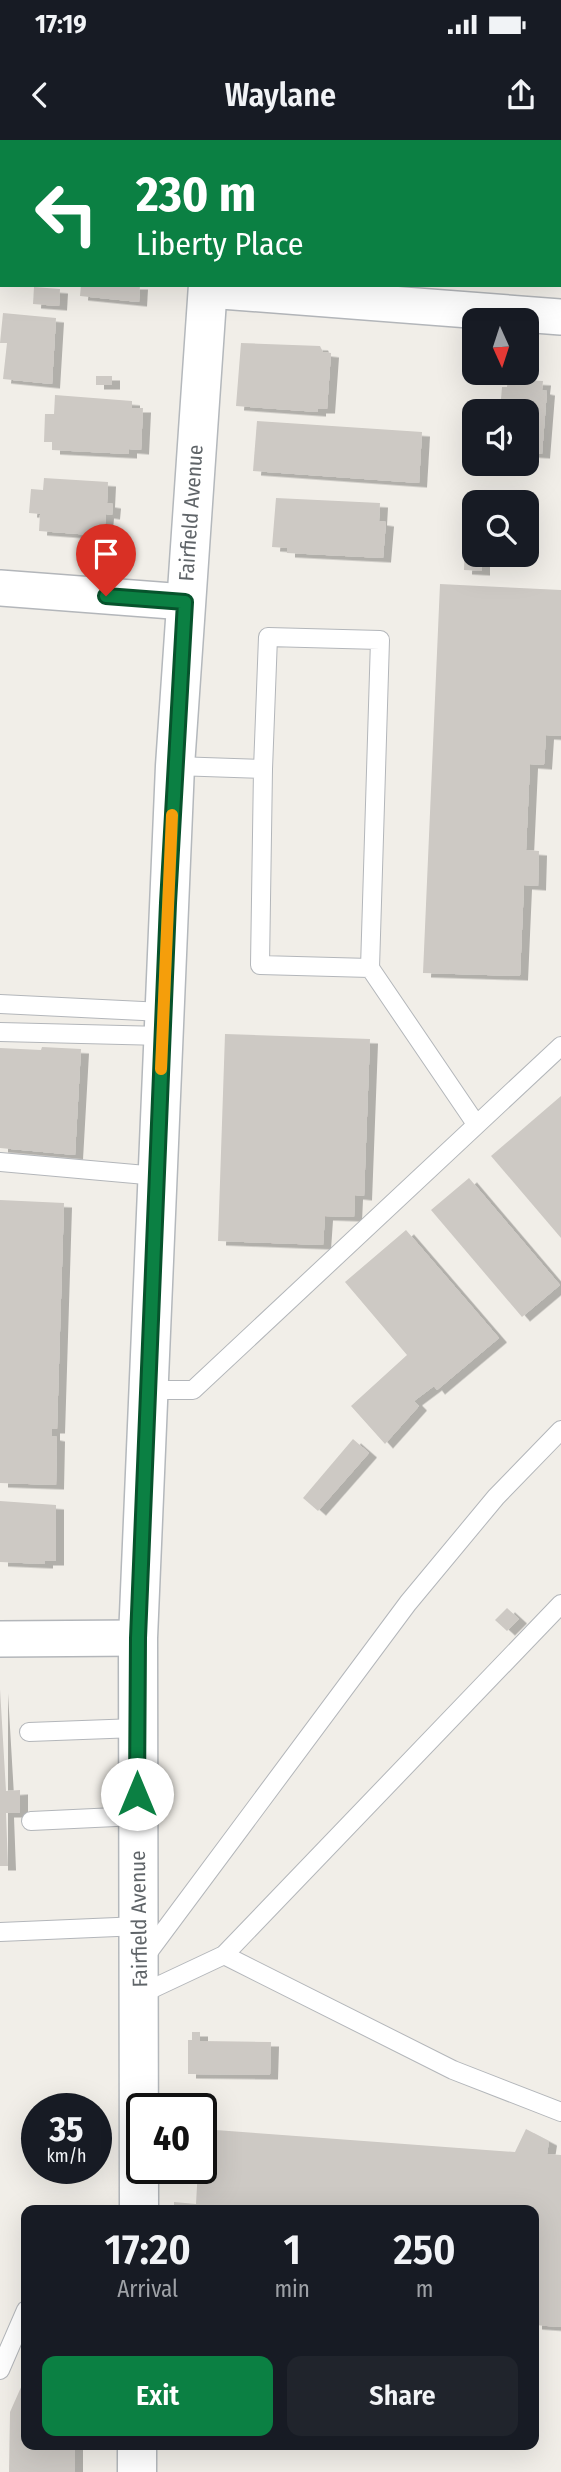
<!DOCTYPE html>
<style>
body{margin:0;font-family:"Fira Sans Condensed",sans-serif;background:#20242c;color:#f1f3f6;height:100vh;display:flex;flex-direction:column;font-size:26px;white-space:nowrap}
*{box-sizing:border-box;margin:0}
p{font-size:23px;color:#9ea1a6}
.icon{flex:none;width:38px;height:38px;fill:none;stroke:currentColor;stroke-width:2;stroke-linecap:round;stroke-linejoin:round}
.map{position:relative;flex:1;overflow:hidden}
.sheet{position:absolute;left:21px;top:2065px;width:518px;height:245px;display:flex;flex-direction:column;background:#171b24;border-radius:14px;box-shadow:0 7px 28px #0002}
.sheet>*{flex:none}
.banner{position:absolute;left:0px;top:0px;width:562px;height:147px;box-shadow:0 7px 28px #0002;background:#0b8043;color:#fff;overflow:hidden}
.needle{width:46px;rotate:177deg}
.tools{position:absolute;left:462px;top:168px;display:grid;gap:14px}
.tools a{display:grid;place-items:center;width:77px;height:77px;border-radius:14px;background:#171b24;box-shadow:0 7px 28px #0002;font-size:35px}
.speed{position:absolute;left:21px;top:1953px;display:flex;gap:14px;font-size:35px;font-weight:700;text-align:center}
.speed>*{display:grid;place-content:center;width:91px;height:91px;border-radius:50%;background:#171b24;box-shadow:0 7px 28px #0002;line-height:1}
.speed small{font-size:18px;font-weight:400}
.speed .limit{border:4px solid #111;border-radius:10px;background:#fff;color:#111}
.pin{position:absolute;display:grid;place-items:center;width:60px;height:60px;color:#fff;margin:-72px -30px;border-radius:50% 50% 50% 0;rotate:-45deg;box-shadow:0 0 7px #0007}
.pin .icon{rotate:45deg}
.me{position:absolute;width:77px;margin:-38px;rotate:0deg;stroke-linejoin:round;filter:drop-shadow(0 0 5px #0008)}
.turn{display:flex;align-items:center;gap:24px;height:147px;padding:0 21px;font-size:32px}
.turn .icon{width:91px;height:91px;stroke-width:2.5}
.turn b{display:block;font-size:49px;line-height:60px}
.eta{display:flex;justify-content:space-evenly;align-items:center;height:119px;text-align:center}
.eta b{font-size:42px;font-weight:600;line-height:49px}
.action{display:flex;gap:14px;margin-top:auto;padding:14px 21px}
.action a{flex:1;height:80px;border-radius:14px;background:#0b8043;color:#fff;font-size:28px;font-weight:600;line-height:80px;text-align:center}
.action a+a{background:#20242c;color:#f1f3f6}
.status{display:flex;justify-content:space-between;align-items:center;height:49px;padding:0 35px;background:#171b24;direction:ltr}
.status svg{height:19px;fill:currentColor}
header{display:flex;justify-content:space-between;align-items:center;height:91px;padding:0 21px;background:#171b24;font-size:32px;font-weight:600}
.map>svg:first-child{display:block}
.building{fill:#cdc9c4;filter:url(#shadow)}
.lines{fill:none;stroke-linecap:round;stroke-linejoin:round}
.lane-casing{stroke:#b3b6ba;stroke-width:20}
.street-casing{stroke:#b3b6ba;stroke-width:38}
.secondary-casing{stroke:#b4b8bc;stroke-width:41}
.lane{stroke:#fff;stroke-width:18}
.street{stroke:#fff;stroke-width:35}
.secondary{stroke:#fff;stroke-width:38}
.route-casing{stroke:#07532c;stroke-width:18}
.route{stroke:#0b8043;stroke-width:12}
.slow{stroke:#f59e0b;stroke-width:12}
.labels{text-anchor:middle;stroke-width:5;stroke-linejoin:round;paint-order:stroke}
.street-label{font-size:21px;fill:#5f6468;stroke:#fff}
</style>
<div class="status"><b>17:19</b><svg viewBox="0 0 49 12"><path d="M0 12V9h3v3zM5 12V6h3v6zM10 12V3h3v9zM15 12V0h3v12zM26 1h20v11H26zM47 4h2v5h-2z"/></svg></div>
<header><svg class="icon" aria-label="back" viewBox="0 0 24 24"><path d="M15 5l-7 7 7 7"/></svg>Waylane<svg class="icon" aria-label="share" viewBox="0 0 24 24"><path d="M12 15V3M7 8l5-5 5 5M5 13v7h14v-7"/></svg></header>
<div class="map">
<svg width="561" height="2332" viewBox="0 0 561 2332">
<defs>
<filter id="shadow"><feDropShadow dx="8" dy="4.5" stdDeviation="0" flood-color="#0004"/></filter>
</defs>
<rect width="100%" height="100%" fill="#f1eee8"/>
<g class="building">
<path d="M81,145H140L139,162L80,156Z"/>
<path d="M34,147L60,149L59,166L33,164Z"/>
<path d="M3,173L56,178L52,244L3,239L7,203H0Z"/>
<path d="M241,203L320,206L323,212L331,213L327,269H318V272L236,266Z"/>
<rect x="96" y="236" width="16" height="9"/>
<path d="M508,239L543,241L542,250L547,251L542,314L527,313V271H500L502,247H507Z"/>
<path d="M55,255L132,261V268H143L141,310L129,309V314L52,310V302H44L45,274H54Z"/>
<path d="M257,281L422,292L419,343L253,331Z"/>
<path d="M44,338L108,342L107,363L113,364L112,375L106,374L104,396L39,391L40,374L29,373L31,349L43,350Z"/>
<path d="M276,358L380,363L379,381L386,382L383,418L287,413V408L272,407Z"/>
<path d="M465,400H474V415H482V431L464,430Z"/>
<path d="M440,444L561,450V596L546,595L544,625L530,624L526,710L539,711L538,746L524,745L520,836L423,833Z"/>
<path d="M225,894L370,899L364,1056L355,1055L354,1077L325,1076L323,1105L218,1101Z"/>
<path d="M42,907L81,909L75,1015L0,1008V908L41,910Z"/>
<path d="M561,956V1098L491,1016Z"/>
<path d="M469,1038L560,1145L522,1177L431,1070Z"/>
<path d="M0,1060L64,1063L57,1289H52V1296L57,1297L56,1345L0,1343Z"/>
<path d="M406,1090L499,1198L437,1250L434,1246L414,1261L419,1266L385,1304L351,1266L407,1215L345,1142Z"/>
<path d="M353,1299L369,1313L318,1371L303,1358Z"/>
<path d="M0,1361L56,1365V1421H45V1424L0,1422Z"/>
<path d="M507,1468L519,1479L507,1491L495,1480Z"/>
<path d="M0,1549L6,1651L20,1650V1673H6L8,1726H0Z"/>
<path d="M192,1892H200V1901L271,1902L270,1935L188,1934V1900H192Z"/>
<path d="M202,1989L515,2012L526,1989L549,2001L547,2014L561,2015V2187L534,2185V2070H174V2062L196,2064L198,2028H201Z"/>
<path d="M26,2236V2305H75V2332H9L10,2272Z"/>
</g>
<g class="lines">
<g class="lane-casing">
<g id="lane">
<path d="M175,626L263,629L260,825L370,828L476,984"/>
<path d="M263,629L268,497L380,500L370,828"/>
<path d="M0,864L163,872"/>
<path d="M0,892L163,896"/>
<path d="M0,1022L157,1036"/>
<path d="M149,1250H193L561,906"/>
<path d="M29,1592L136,1588"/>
<path d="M31,1681L137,1676"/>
<path d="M0,1792L140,1786"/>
<path d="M224,1815L453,1930L561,1972"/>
<path d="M144,1818L408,1463L496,1357L561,1290"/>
<path d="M141,1854L224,1815L561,1464"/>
<path d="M0,2230L26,2170"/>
</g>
</g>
<g class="street-casing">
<g id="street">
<path d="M208,150L561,177"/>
<path d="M0,448L185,462"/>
<path d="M0,1499L138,1498"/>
</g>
</g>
<g class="secondary-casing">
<g id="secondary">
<path d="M219,2V0"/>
<path d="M139,2070L138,1498L175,626L208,145"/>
<path d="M137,2332V2305"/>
</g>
</g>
<use href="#lane" class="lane"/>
<use href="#street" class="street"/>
<use href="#secondary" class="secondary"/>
</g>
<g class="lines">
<g class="route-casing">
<path id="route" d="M106,456L185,462L168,763L138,1498L137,1654"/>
</g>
<use href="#route" class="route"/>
<path class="slow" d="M161,929L172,675"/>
</g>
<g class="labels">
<g class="street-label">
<text transform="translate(191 373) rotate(-86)" y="7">Fairfield Avenue</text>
<text transform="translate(139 1779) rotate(-91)" y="7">Fairfield Avenue</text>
</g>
</g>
</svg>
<div class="tools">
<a><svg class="needle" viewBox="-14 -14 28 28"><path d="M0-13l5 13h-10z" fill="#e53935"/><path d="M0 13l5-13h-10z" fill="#9ea1a6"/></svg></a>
<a><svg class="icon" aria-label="sound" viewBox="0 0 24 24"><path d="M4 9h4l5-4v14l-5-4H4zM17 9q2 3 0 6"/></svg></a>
<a><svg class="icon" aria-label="search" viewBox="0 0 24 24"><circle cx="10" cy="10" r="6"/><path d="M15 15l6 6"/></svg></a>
</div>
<div class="speed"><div>35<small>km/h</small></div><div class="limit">40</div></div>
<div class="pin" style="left:106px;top:456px;background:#d93025"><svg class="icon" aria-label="arrive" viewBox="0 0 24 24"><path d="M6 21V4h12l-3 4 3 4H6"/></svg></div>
<svg class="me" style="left:137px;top:1654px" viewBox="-20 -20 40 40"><circle r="19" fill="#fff"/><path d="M0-13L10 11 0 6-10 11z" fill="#0b8043"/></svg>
<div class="banner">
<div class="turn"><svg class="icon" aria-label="left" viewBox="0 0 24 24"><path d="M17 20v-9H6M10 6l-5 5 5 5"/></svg><div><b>230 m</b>Liberty Place</div></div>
</div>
<section class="sheet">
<div class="eta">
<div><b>17:20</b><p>Arrival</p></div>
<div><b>1</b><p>min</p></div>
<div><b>250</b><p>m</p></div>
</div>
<div class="action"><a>Exit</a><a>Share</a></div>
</section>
</div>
